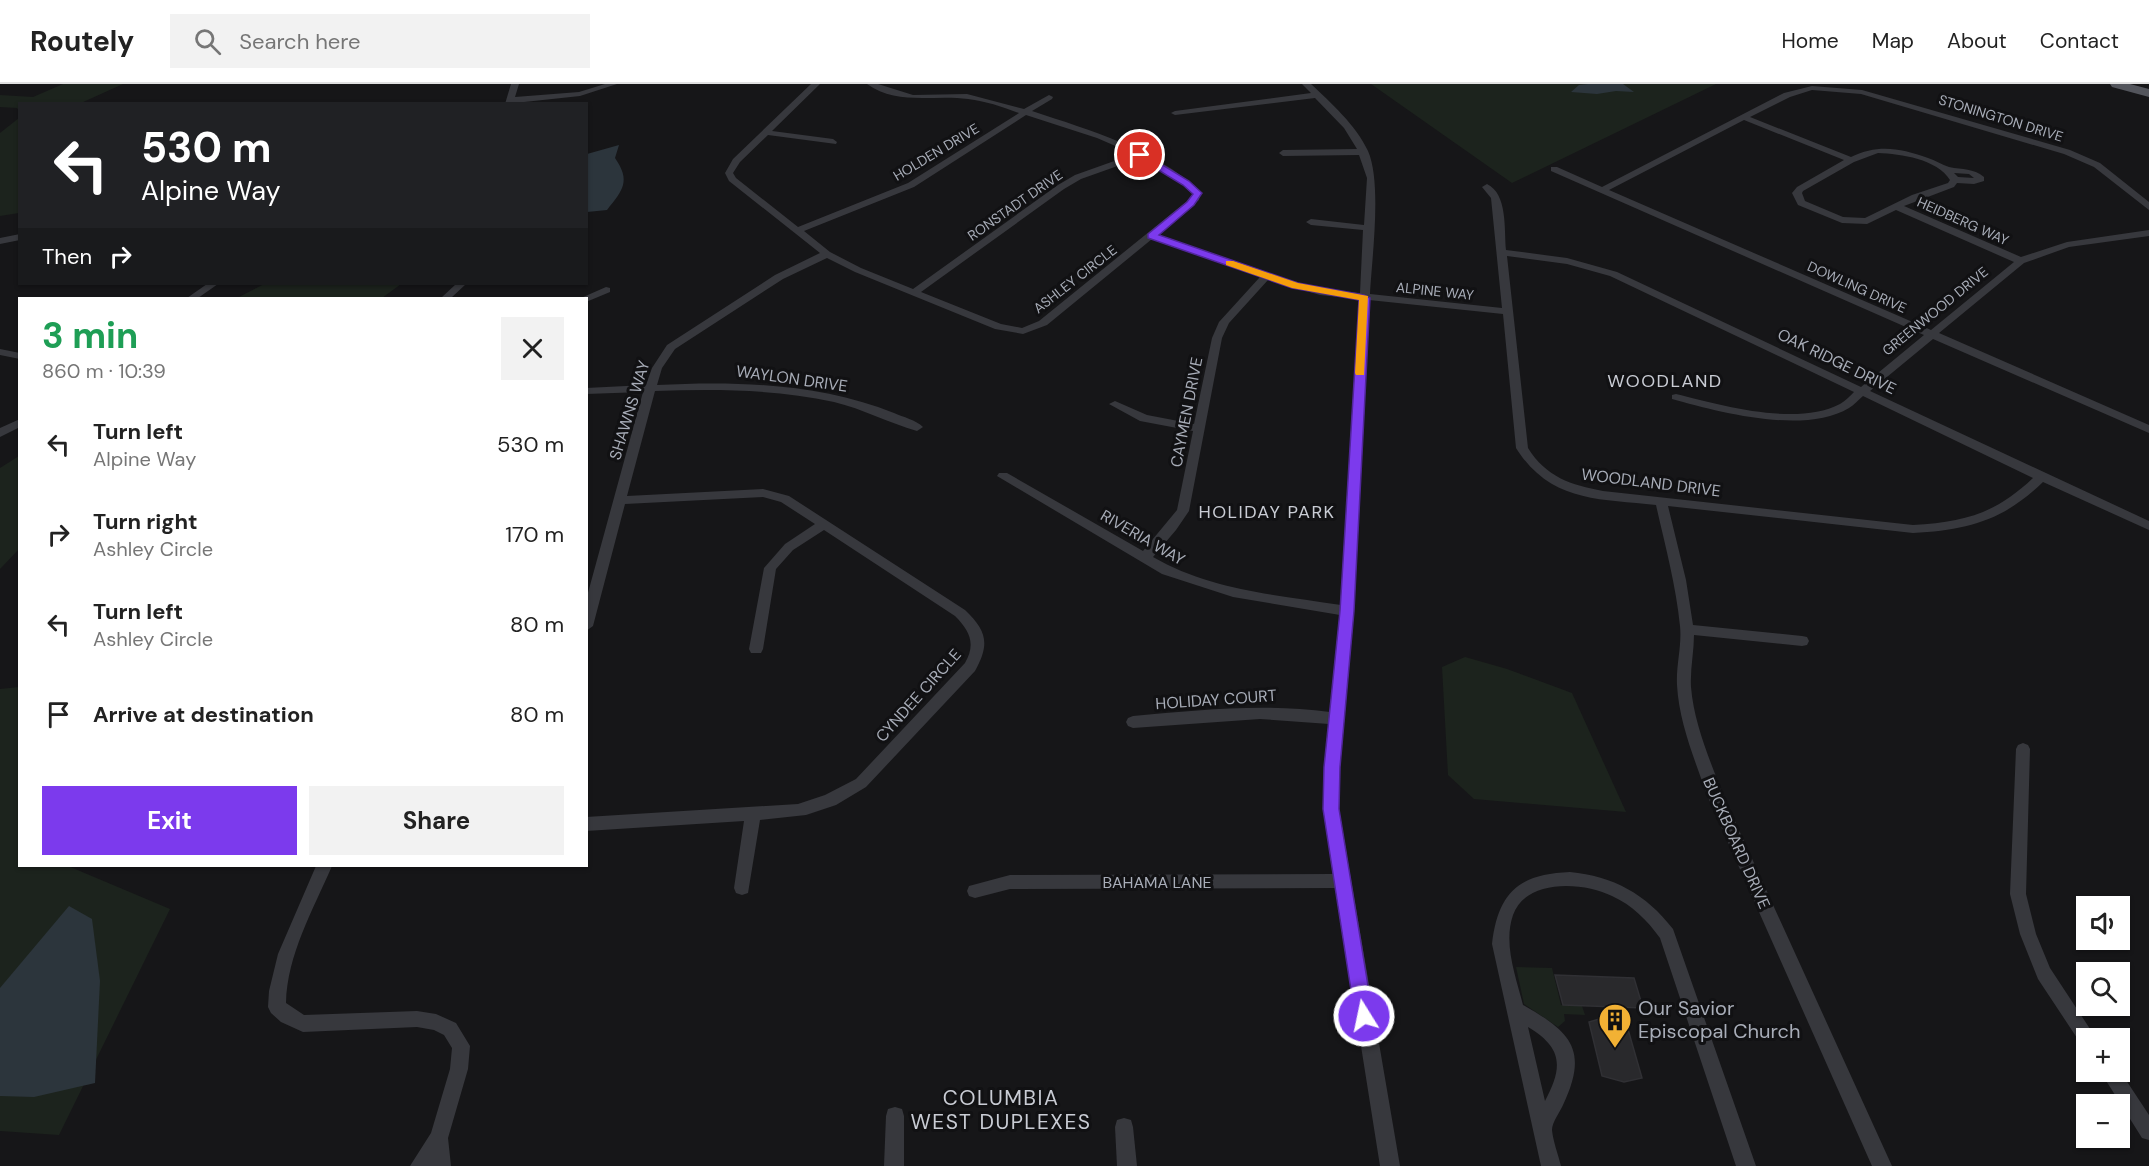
<!DOCTYPE html>
<meta charset="utf-8">
<style>
body{margin:0;font-family:"DM Sans",sans-serif;background:#f2f2f2;color:#222;height:100vh;display:flex;flex-direction:column;font-size:22px;white-space:nowrap}
*{box-sizing:border-box;margin:0}
p{font-size:20px;color:#767676}
.icon{flex:none;width:33px;height:33px;fill:none;stroke:currentColor;stroke-width:2;stroke-linecap:round;stroke-linejoin:round}
.map{position:relative;flex:1;overflow:hidden}
.panel{position:absolute;left:18px;top:213px;width:570px;height:570px;display:flex;flex-direction:column;background:#fff;border-radius:0px;box-shadow:0 2px 4px #0004}
.panel>*{flex:none}
.guide{position:absolute;left:18px;top:18px;width:570px;height:183px;border-radius:0px;box-shadow:0 2px 4px #0004;background:#202124;color:#fff;overflow:hidden}
.fabs{position:absolute;left:2076px;top:812px;display:grid;gap:12px}
.fabs a{display:grid;place-items:center;width:54px;height:54px;border-radius:0px;background:#fff;box-shadow:0 2px 4px #0004;font-size:30px}
.pin{position:absolute;display:grid;place-items:center;width:51px;height:51px;color:#fff;margin:-26px;border:3px solid #fff;border-radius:50%;box-shadow:0 2px 6px #0007}
.me{position:absolute;width:66px;margin:-33px;rotate:350deg;stroke-linejoin:round;filter:drop-shadow(0 0 4px #0008)}
.turn{display:flex;align-items:center;gap:21px;height:126px;padding:0 24px;font-size:27px}
.turn .icon{width:78px;height:78px;stroke-width:2.5}
.turn b{display:block;font-size:42px;line-height:51px}
.then{display:flex;align-items:center;height:57px;padding:0 24px;background:#0003;gap:12px;font-size:22px}
.round{display:grid;place-items:center;flex:none;width:63px;height:63px;border-radius:0px;background:#f2f2f2}
.head{display:flex;align-items:center;justify-content:space-between;height:102px;padding:0 24px}
h1{font-size:36px;font-weight:700;line-height:45px;color:#1e9e55}
.primary-button{display:flex;gap:12px;margin-top:auto;padding:12px 24px}
.primary-button a{flex:1;height:69px;border-radius:0px;background:#7c3aed;color:#fff;font-size:24px;font-weight:700;line-height:69px;text-align:center}
.primary-button a+a{background:#f2f2f2;color:#222}
ul{padding:0;list-style:none}
li{display:flex;align-items:center;gap:18px;height:90px;padding:0 24px}
li div{flex:1}
li b{display:block;font-size:22px}
li em{font-style:normal}
header{display:flex;align-items:center;gap:36px;box-sizing:border-box;height:84px;padding:0 30px;background:#fff;border-bottom:2px solid #e0e0e0}
header strong{font-size:28px}
nav{display:flex;gap:33px;margin-inline-start:auto;font-size:21px}
.search{width:420px;height:54px;background:#f2f2f2;display:flex;align-items:center;gap:15px;box-sizing:border-box;padding:0 21px;border-radius:0px;color:#767676;font-size:22px}
.map>svg:first-child{display:block}
.green{fill:#1c231d}
.water{fill:#2c353c}
.building{fill:#29292c;stroke:#303034;stroke-width:1.5}
.lines{fill:none;stroke-linecap:round;stroke-linejoin:round}
.minor{fill:#37383d;fill-rule:evenodd}
.primary{fill:#53555c;fill-rule:evenodd}
.route{fill:#7c3aed;stroke:#51269a;stroke-width:1.5}
.slow{fill:#f59e0b}
.labels{text-anchor:middle;stroke-width:6;stroke-linejoin:round;paint-order:stroke}
.far-street-label{font-size:14px;fill:#a8adb8;stroke:#111113}
.street-label{font-size:16px;fill:#a8adb8;stroke:#111113}
.neighbourhood-label{font-size:18px;letter-spacing:1.5px;fill:#c9ccd4;stroke:#111113}
.near-poi-label{font-size:20px;fill:#a8adb8;stroke:#111113;text-anchor:start}
.near-neighbourhood-label{font-size:21px;letter-spacing:1.5px;fill:#c9ccd4;stroke:#111113}
</style>
<header>
<strong>Routely</strong>
<div class="search"><svg class="icon" aria-label="search" viewBox="0 0 24 24"><circle cx="10" cy="10" r="6"/><path d="M15 15l6 6"/></svg>Search here</div>
<nav><a>Home</a><a>Map</a><a>About</a><a>Contact</a></nav>
</header>
<div class="map">
<svg width="2149" height="1082" viewBox="0 0 2149 1082">
<rect width="100%" height="100%" fill="#161618"/>
<g class="green">
<path d="M63,0H123L81,19L20,20L19,27L17,24L0,23V11L33,13Z"/>
<path d="M1371,0H1716L1512,99Z"/>
<path d="M19,34V129L0,132V49Z"/>
<path d="M264,200H401L382,214H237Z"/>
<path d="M19,372V465L0,485V384Z"/>
<path d="M1465,573L1507,585L1572,609L1626,728L1474,715L1448,691L1442,583Z"/>
<path d="M19,603L20,782H68L170,825L59,1051L0,1047V605Z"/>
<path d="M1516,883L1552,884L1561,921L1582,922L1585,931L1564,930L1565,937L1558,943L1524,920Z"/>
</g>
<g class="water">
<path d="M1588,0H1623L1634,8L1616,7L1597,10L1571,8L1579,1Z"/>
<path d="M619,61L615,74C631,97 623,106 607,126L587,128V70Z"/>
<path d="M69,822L92,835L100,897L95,999L34,1013L0,1012V904Z"/>
</g>
<g class="building">
<path d="M1555,891L1634,894L1643,924L1563,921Z"/>
<path d="M1623,928L1642,994L1624,998L1602,992L1589,938Z"/>
</g>
<g class="lines">
<g class="minor">
<path d="M511,0H519L515,13L579,8L605,0H617L580,12L505,20Z"/>
<path d="M811,0H820L772,47L833,55L837,58L836,60L768,51L740,78L733,89L736,94L798,143L908,99L1019,29C1002,23 986,17 968,15C935,10 897,22 867,0H878L913,11L967,10L1024,25L1049,11L1053,13L1052,15L1032,27C1092,47 1153,64 1200,107L1199,116L1157,151L1270,190L1321,205L1360,209L1363,146L1311,141L1306,138L1311,135L1364,141L1367,94L1359,71L1283,72L1279,69L1283,66L1357,65L1344,44L1315,14L1175,31L1171,29L1175,27L1311,9L1302,0H1311C1331,19 1356,41 1368,67C1382,99 1372,172 1370,210L1502,224L1491,114L1482,103L1487,100C1508,110 1504,146 1506,166L1567,174L1617,188L1861,303L1924,251L1551,87V83H1557L1602,103L1784,9L1812,2L1862,6L2070,66L2100,79L2149,118V126L2094,83L2064,70L1861,10L1812,6L1790,13L1750,33L1851,73C1878,60 1900,64 1928,74C1935,76 1942,81 1949,83C1963,86 1973,84 1984,93V97L1974,100L1957,99L1954,103L1904,122L2021,173L2067,158L2149,146V152L2069,163L2024,179L1939,249L2149,341V349L1933,255L1870,307L2149,437V446L2043,398C2003,437 1967,446 1913,449L1668,422L1686,496L1693,541L1802,552L1807,553L1809,557L1807,561L1802,562L1694,551C1694,568 1690,585 1691,603C1694,640 1710,676 1723,711L1892,1082H1872L1707,711C1695,676 1679,639 1677,601C1676,581 1682,562 1680,542C1676,501 1665,461 1656,421C1598,415 1550,418 1516,364L1503,230L1369,216L1354,527L1339,683V725L1400,1082H1380L1336,804L1010,805L975,814L969,812L967,807L969,802L1010,791L1334,790L1323,725L1329,640L1260,635L1133,644L1128,642L1126,638L1128,634L1133,632C1199,626 1264,619 1330,628L1340,531L1233,513L1162,490L997,392L999,389H1007L1143,467L1177,426L1193,347L1140,337L1109,320L1115,317L1147,331L1194,340L1212,254L1219,238L1260,193L1152,155L1047,241L1023,250L995,245L855,188L827,174L783,195L675,265L662,284L657,301C736,297 819,299 894,329C903,333 916,336 923,343L917,347C889,339 863,325 834,318C775,305 715,305 655,307L627,412L763,405L789,412L965,526C987,547 990,560 975,587L866,703L836,721L806,731L760,736L748,809L742,811L736,809L734,804L744,737L586,747V733L798,720L825,711L856,695L965,579C976,560 970,547 955,532L824,446L793,466L776,485L763,565L761,569H751L749,565L764,484L785,460L815,440L781,418L763,413L625,420L593,542L586,547V516L643,308L586,310V304L646,301L652,284L667,261L775,191L820,169L729,97L725,89L733,75ZM1026,31L1097,54L1134,70L1075,91L1058,101L913,205L861,184L830,168L804,147L914,103ZM1744,36L1844,76L1797,103L1792,109L1798,121L1842,139L1867,140L1896,126L2014,178L1931,246L1609,106ZM1878,69C1901,70 1937,75 1950,96L1948,99L1912,111L1865,134L1843,133L1805,117L1802,109L1803,107L1854,78ZM1140,74L1183,101L1192,110V113L1039,237L1022,244L1001,240L921,208L1064,105L1081,95ZM1954,89L1969,90L1974,94L1958,93ZM1507,172L1567,180L1610,192L1854,308C1850,312 1845,317 1840,320C1796,343 1721,321 1676,310L1672,311V315C1719,328 1804,351 1849,324C1854,321 1858,316 1863,312L2033,394C1995,430 1964,438 1913,441L1603,407C1571,401 1546,393 1528,364ZM1268,196L1320,211L1359,215L1341,521C1276,511 1210,506 1153,473L1176,446L1189,427L1222,254L1229,239Z"/>
<path d="M20,150V156L0,160V154Z"/>
<path d="M207,200H218L198,214H187Z"/>
<path d="M456,200H466L451,214H441Z"/>
<path d="M606,203L610,204V208L586,218V214H581Z"/>
<path d="M0,265L20,269V275L0,271Z"/>
<path d="M20,335V343L0,353V344Z"/>
<path d="M2023,659L2028,661L2030,665L2026,810L2036,850L2050,884L2096,954H2086V962L2081,960L2038,895L2020,850L2010,810L2016,665L2018,661Z"/>
<path d="M316,782H332C313,826 287,871 286,919L304,931L417,927L436,930L456,939L470,962L468,985L448,1054L451,1082H410L431,1049L450,985L452,964L444,951L434,946L417,943L303,948L281,938L271,929L268,923L269,907L278,870Z"/>
<path d="M1570,788C1613,792 1646,810 1673,845L1756,1082H1736L1660,854C1647,836 1632,821 1612,812C1584,798 1526,794 1513,831C1503,860 1516,893 1523,921C1571,948 1589,966 1563,1021C1560,1028 1552,1038 1552,1046C1553,1057 1558,1070 1561,1082H1541L1492,860C1498,809 1518,790 1570,788ZM1528,943C1563,964 1563,983 1545,1017Z"/>
<path d="M2100,987H2120L2149,1031V1056L2142,1054Z"/>
<path d="M895,1023L902,1025L904,1032V1082H884L886,1032L888,1025Z"/>
<path d="M1124,1034L1131,1036L1133,1043L1137,1082H1117L1115,1043L1117,1036Z"/>
</g>
<path class="primary" d="M2110,0H2130L2149,5V13L2112,3Z"/>
</g>
<path class="route" d="M1137,69H1143L1189,97L1202,109L1194,121L1159,151L1298,199L1364,211L1370,214L1354,527L1340,683L1339,725L1373,932L1370,938L1364,941L1358,938L1355,932L1323,725L1324,683L1340,527L1359,216L1292,204L1148,154V150L1187,118L1193,110L1183,101L1137,73Z"/>
<path class="slow" d="M1226,177H1233L1298,199L1368,212L1364,291H1356L1355,289L1359,216L1292,204L1226,181Z"/>
<defs>
<g id="building-pin" transform="scale(1.725)"><path d="M0 17L-7.5 6A9.5 9.5 0 1 1 7.5 6Z" fill="#f2b134" stroke="#111113"/><path d="M-4-6H4V6H1V3H-1V6H-4ZM-2.5-4.3h1.7v1.8h-1.7ZM.8-4.3h1.7v1.8H.8ZM-2.5-1h1.7V.8h-1.7ZM.8-1h1.7V.8H.8Z" fill="#111"/></g>
</defs>
<g fill-rule="evenodd">
<use href="#building-pin" x="1615" y="936"/>
</g>
<g class="labels">
<g class="far-street-label">
<text transform="translate(2001 34) rotate(17)" y="5">STONINGTON DRIVE</text>
<text transform="translate(936 68) rotate(-31)" y="5">HOLDEN DRIVE</text>
<text transform="translate(1015 121) rotate(-35)" y="5">RONSTADT DRIVE</text>
<text transform="translate(1963 137) rotate(24)" y="5">HEIDBERG WAY</text>
<text transform="translate(1075 195) rotate(-38)" y="5">ASHLEY CIRCLE</text>
<text transform="translate(1857 203) rotate(24)" y="5">DOWLING DRIVE</text>
<text transform="translate(1435 207) rotate(6)" y="5">ALPINE WAY</text>
<text transform="translate(1935 227) rotate(-39)" y="5">GREENWOOD DRIVE</text>
</g>
<g class="street-label">
<text transform="translate(1837 277) rotate(26)" y="6">OAK RIDGE DRIVE</text>
<text transform="translate(792 294) rotate(8)" y="6">WAYLON DRIVE</text>
<text transform="translate(629 326) rotate(-73)" y="6">SHAWNS WAY</text>
<text transform="translate(1186 328) rotate(-79)" y="6">CAYMEN DRIVE</text>
<text transform="translate(1651 398) rotate(7)" y="6">WOODLAND DRIVE</text>
<text transform="translate(1143 453) rotate(30)" y="6">RIVERIA WAY</text>
<text transform="translate(918 611) rotate(-48)" y="6">CYNDEE CIRCLE</text>
<text transform="translate(1216 615) rotate(-4)" y="6">HOLIDAY COURT</text>
<text transform="translate(1737 759) rotate(66)" y="6">BUCKBOARD DRIVE</text>
<text x="1157" y="804">BAHAMA LANE</text>
</g>
<g class="neighbourhood-label">
<text x="1665" y="303">WOODLAND</text>
<text x="1267" y="434">HOLIDAY PARK</text>
</g>
<g class="near-poi-label">
<text x="1638" y="931">Our Savior<tspan x="1638" dy="23">Episcopal Church</tspan></text>
</g>
<g class="near-neighbourhood-label">
<text x="1001" y="1021">COLUMBIA<tspan x="1001" dy="24">WEST DUPLEXES</tspan></text>
</g>
</g>
</svg>
<div class="fabs">
<a><svg class="icon" aria-label="sound" viewBox="0 0 24 24"><path d="M4 9h4l5-4v14l-5-4H4zM17 9q2 3 0 6"/></svg></a>
<a><svg class="icon" aria-label="search" viewBox="0 0 24 24"><circle cx="10" cy="10" r="6"/><path d="M15 15l6 6"/></svg></a>
<a>+</a>
<a>−</a>
</div>
<div class="pin" style="left:1140px;top:71px;background:#d93025"><svg class="icon" aria-label="arrive" viewBox="0 0 24 24"><path d="M6 21V4h12l-3 4 3 4H6"/></svg></div>
<svg class="me" style="left:1364px;top:932px" viewBox="-20 -20 40 40"><circle r="17" fill="#7c3aed" stroke="#fff" stroke-width="3"/><path d="M0-11L8 9 0 5-8 9z" fill="#fff"/></svg>
<div class="guide">
<div class="turn"><svg class="icon" aria-label="left" viewBox="0 0 24 24"><path d="M17 20v-9H6M10 6l-5 5 5 5"/></svg><div><b>530 m</b>Alpine Way</div></div>
<div class="then">Then<svg class="icon" aria-label="right" viewBox="0 0 24 24"><path d="M7 20v-9h11M14 6l5 5-5 5"/></svg></div>
</div>
<section class="panel">
<div class="head"><div><h1>3 min</h1><p>860 m · 10:39</p></div><a class="round"><svg class="icon" aria-label="close" viewBox="0 0 24 24"><path d="M6 6l12 12M18 6L6 18"/></svg></a></div>
<ul>
<li><svg class="icon" aria-label="left" viewBox="0 0 24 24"><path d="M17 20v-9H6M10 6l-5 5 5 5"/></svg><div><b>Turn left</b><p>Alpine Way</p></div><em>530 m</em></li>
<li><svg class="icon" aria-label="right" viewBox="0 0 24 24"><path d="M7 20v-9h11M14 6l5 5-5 5"/></svg><div><b>Turn right</b><p>Ashley Circle</p></div><em>170 m</em></li>
<li><svg class="icon" aria-label="left" viewBox="0 0 24 24"><path d="M17 20v-9H6M10 6l-5 5 5 5"/></svg><div><b>Turn left</b><p>Ashley Circle</p></div><em>80 m</em></li>
<li><svg class="icon" aria-label="arrive" viewBox="0 0 24 24"><path d="M6 21V4h12l-3 4 3 4H6"/></svg><div><b>Arrive at destination</b></div><em>80 m</em></li>
</ul>
<div class="primary-button"><a>Exit</a><a>Share</a></div>
</section>
</div>
